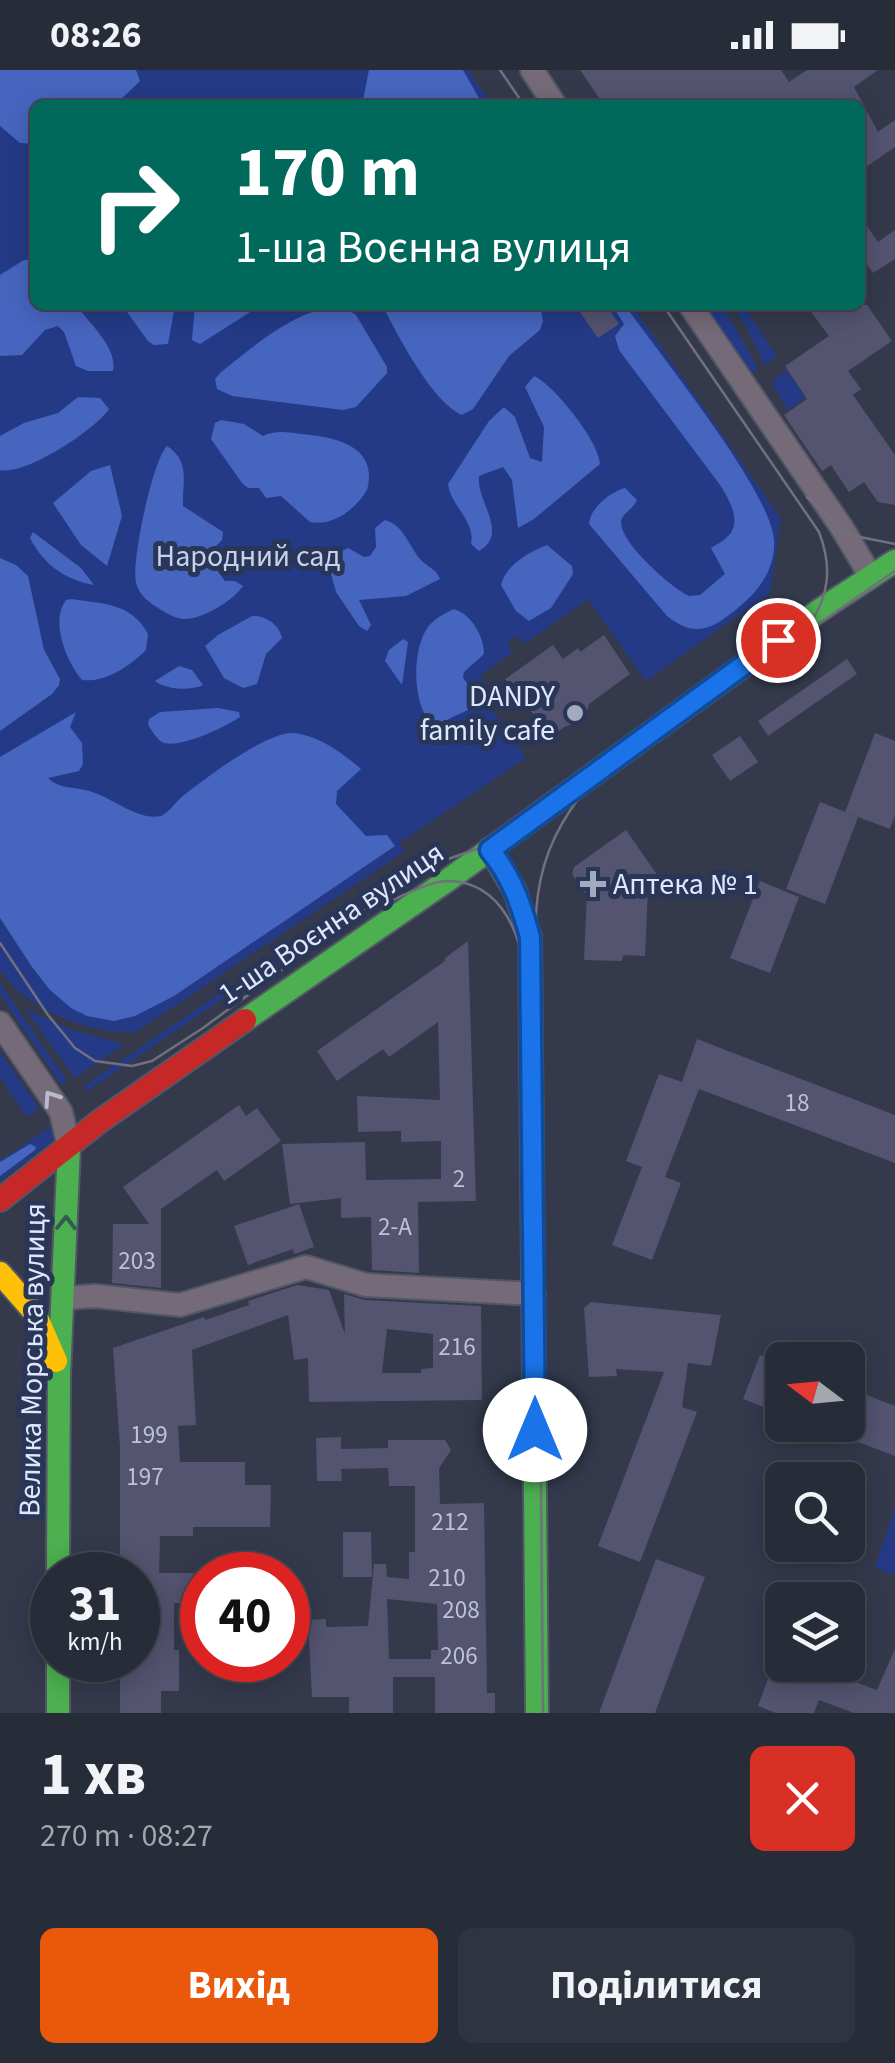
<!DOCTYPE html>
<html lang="uk">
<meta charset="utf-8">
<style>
body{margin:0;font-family:"Source Sans 3",sans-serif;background:#2f3441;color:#f1f3f6;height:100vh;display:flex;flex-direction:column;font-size:38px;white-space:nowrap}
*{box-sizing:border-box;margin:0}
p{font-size:32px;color:#a4a7ae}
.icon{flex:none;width:55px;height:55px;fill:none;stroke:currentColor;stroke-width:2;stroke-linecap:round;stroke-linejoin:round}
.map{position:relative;height:1643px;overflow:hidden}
.drawer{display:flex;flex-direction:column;background:#272c39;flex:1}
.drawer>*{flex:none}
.banner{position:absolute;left:30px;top:30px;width:835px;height:210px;border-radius:15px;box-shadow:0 5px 25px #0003,0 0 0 2px #434853;background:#00695c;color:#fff;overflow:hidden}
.needle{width:65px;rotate:286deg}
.buttons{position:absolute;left:765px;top:1272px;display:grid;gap:20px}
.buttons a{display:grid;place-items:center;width:100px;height:100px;border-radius:15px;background:#272c39;box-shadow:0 5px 25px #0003,0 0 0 2px #434853;font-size:50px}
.speed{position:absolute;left:30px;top:1482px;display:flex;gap:20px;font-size:50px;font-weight:700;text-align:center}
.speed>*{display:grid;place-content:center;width:130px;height:130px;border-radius:50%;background:#272c39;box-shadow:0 5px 25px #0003,0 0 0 2px #434853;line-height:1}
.speed small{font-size:25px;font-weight:400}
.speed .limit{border:15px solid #d22;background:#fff;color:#111}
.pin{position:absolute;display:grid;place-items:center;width:85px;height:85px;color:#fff;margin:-42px;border:5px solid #fff;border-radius:50%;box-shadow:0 2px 10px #0007}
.me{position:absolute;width:110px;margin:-55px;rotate:0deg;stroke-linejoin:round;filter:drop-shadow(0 0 8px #0008)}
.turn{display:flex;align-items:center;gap:35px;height:210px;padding:0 40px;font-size:45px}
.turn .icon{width:130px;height:130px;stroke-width:2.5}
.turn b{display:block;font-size:70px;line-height:85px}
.round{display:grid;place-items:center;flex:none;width:105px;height:105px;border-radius:15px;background:#2f3441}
.summary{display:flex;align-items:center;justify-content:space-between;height:170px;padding:0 40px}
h1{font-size:60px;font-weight:700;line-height:75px}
.action{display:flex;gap:20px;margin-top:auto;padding:20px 40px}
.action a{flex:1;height:115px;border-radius:15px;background:#ea580c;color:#fff;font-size:40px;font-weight:700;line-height:115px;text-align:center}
.action a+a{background:#2f3441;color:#f1f3f6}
.status{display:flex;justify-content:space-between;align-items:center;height:70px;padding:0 50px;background:#272c39;direction:ltr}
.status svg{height:28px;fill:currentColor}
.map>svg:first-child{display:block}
.green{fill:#243a87}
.forest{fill:#4665be}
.building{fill:#545370;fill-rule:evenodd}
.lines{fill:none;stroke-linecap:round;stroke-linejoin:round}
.street-casing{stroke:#515766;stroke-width:26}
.fast-casing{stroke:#515766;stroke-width:26}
.slow-casing{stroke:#515766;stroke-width:26}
.jam-casing{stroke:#515766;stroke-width:26}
.street{stroke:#756a77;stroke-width:22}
.fast{stroke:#4caf50;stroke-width:22}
.slow{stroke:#ffc107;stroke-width:22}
.jam{stroke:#c62828;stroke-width:22}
.tram{stroke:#71707e;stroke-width:2.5}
.oneway{stroke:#b9bbcd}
.oneway2{stroke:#345a55}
.route-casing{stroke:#114b97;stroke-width:25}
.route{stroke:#1a73e8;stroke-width:18}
.poi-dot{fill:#a2aabe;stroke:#293657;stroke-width:4}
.labels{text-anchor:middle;stroke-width:10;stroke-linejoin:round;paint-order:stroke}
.number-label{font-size:25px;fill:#bcc2d9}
.park-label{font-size:30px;fill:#c6d1eb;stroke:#293657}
.poi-label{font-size:30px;fill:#dee7fc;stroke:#293657;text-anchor:end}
.street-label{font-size:30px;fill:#dee7fc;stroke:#293657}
</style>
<div class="status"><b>08:26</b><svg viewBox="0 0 49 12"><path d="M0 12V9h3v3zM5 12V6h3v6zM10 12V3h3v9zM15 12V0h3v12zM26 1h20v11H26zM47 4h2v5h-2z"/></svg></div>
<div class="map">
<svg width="895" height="1643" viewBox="0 0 895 1643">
<rect width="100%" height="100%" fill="#343a4c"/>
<g class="green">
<path d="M0,0H468L492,35H35V235H632L781,449L770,523L646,611L588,529L524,574L518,565L507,573L512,582L480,606L495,629L488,634L526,688L399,773L405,781L136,962C88,964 27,940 0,900Z"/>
<path d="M705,235H722L758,298L752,303Z"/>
<path d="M731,235H743L777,287L764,295L747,257Z"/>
<path d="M787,300L805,328L788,340L774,317L775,308Z"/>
<path d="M411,793L415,798L87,1021L84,1016Z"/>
<path d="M0,913L67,1011L61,1014L0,924Z"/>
<path d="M25,939L73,960L124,974L75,1008Z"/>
<path d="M0,982L39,1038L27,1047L0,1007Z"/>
<path d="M51,1056L52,1072L0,1111V1091Z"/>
<path d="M895,1437V1505L875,1498Z"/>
</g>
<g class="forest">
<path d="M0,0H136L140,11L115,35H35V74L20,73L0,56Z"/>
<path d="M369,0H463L483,35H362Z"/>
<path d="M35,189V235H76C89,253 118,278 113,301H88L76,296L64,262L58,256L45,260L22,285L0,286V205L24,190Z"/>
<path d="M122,235H175L168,274L154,275L148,271Z"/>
<path d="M195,235H261L200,274L192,270Z"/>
<path d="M382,235H545L541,240L543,251L540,260L509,286L473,339L462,345C431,331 398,265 382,235Z"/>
<path d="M612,235H625C658,283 770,419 774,470C776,507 749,531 722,550C701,564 686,561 667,546L589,454C590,438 610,422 625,418L637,430C634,438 626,441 622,448C613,468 673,519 689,526L700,525L725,504L711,478C715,475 720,473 725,469C744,454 730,431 720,415L619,280L615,266L624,254Z"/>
<path d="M343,236L356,245L387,297V303L356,337L343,340L232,326L217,319L215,309L220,303C255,275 298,237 343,236Z"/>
<path d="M534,306C554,315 599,371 600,394L534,449L518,458L512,410L503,397L479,406C476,432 510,463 479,481L471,474C476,451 451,437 448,414L489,351L504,337L515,347L530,388L542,392L544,357L525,317Z"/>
<path d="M78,327L100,328L109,339C95,360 25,406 0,400V366L24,353L58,343Z"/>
<path d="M221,350L244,354L263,366C275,360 288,362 301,364C334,367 379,375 367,420C356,438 334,457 310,452L281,426L266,428L259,418H248L242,413L211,369L215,353Z"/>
<path d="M167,376C191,392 182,412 183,436L223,462L222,470L210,482L216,499L225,511H235L243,516C234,530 202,550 183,549C173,548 163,541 155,536C146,530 138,523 136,512C131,492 153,389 167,376Z"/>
<path d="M110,395L122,446L107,496L81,475L53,433L91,401Z"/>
<path d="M385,450C406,456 409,479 423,492C431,499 436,499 440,509L406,526L359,530L371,555L367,561L359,556L336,522L328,493L333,485L348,478L364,487L370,486L376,477L375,458Z"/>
<path d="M33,462L81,498L94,515C65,510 44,495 30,468Z"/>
<path d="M547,475L572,496L573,504L551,538L529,551L516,541L501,515C506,495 529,482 547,475Z"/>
<path d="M0,488L16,495L28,506L44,580L60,609L59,615L52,624L0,661Z"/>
<path d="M72,529C103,534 132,533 148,564L146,580C130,596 105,613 82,610C66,591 50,551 66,530Z"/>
<path d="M454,539C471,544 484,566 484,584L464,602L463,608L478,627L472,638L434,656C412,638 411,580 428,557C434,549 445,543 454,539Z"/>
<path d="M252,546C265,545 279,554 282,568L266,584L257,614L243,618L224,608L205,576L218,565Z"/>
<path d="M403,569L408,572L402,615L385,591L389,580Z"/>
<path d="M179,596L192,600L203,615C190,621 167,620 155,611Z"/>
<path d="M218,638L239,642L240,647C225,657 182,678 164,673C157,670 153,662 148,655L149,649L160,642Z"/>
<path d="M76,642L70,657L82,673L83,694L79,701L48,708C58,718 71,717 85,720C111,725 135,751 161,746C171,741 175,732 184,725C206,708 265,663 292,663C316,664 343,683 361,699L337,721L336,734L366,766L387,765L395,776L174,926L135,946L114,951L87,946L71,938L50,920L32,897L0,848V687Z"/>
<path d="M30,1074L36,1077L35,1080L0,1106V1092Z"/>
</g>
<g class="building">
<path d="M580,0H781L789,12L807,0H878L854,17L878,62L895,50V77L860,101V35H604Z"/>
<path d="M860,146L878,172L895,160V189L873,203L860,184Z"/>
<path d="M575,235H606L619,254L598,268Z"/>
<path d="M806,235H867L892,271L848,301L861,319L853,325L895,385V435L878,432L864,412L849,422L831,395L822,401L784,345L807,329L785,296L829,266Z"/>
<path d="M604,565L630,604L589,634L585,650L564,657L552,667L505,609L553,575L563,589L578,578L580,582Z"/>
<path d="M847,589L857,604L768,666L758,651Z"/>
<path d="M875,663L895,671V745L890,759L845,742Z"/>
<path d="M740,666L758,692L730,711L712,685Z"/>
<path d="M820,732L858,747L825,834L786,819Z"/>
<path d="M626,760L660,809L648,818L645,886L623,885L622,891L584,890L587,825L572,804L574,797Z"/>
<path d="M760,811L799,827L770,903L730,888Z"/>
<path d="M468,871L476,1131L418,1132L419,1203L372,1200L371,1147L341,1148V1128L290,1134L282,1074L365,1072L366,1110L441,1109V1071L401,1072V1061L358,1062L357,1026L440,1030L438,952L389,987L383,979L337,1011L317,981L445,891V888Z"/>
<path d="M697,969L895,1045V1093L699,1019L665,1107L681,1113L652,1190L612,1175L642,1097L626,1091L659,1004L682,1012Z"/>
<path d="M239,1035L246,1046L257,1038L281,1071L224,1111L217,1100L161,1139V1218L112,1213L113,1154H149L123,1117Z"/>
<path d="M299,1134L314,1177L294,1184L293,1179L248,1195L234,1156Z"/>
<path d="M297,1215L329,1220L345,1264L344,1224L365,1230L481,1236L482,1330L309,1332L308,1288L294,1290L288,1245L192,1280L196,1355L178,1356L180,1392H245V1415H271L270,1457H193V1466H160L159,1503H202V1533H174V1580H179V1621H161V1643H120V1590H138V1505H120V1377L113,1278L204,1247L205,1250L249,1235L248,1231ZM387,1259L433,1264V1298L421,1299V1303H382Z"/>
<path d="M591,1232L721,1245L711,1296L688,1293L682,1337L697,1342L640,1492L598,1476L664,1302L616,1299L617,1306L589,1307L584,1238Z"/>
<path d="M760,1285L782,1293V1344L743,1329Z"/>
<path d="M848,1318L895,1336V1386L848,1368Z"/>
<path d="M341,1367V1379L388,1378V1370H445L451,1380L439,1398L440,1434L484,1433L487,1623H495V1643H435V1607H393V1643H349V1627H312L308,1550L326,1549V1557L368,1556L374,1494H386L387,1507L409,1509V1482H415V1416H389L388,1398L341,1399L342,1411H317L316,1368ZM387,1529L437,1534L438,1580H431V1589H389Z"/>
<path d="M343,1462H371L372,1507H343Z"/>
<path d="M656,1489L705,1507L655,1643H599Z"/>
<path d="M780,1577L782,1598L784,1595H830L828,1602L877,1620L895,1579V1643H854L819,1630L814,1643H776L758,1636Z"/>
</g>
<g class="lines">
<g class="street-casing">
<g id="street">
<path d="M532,0L555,35"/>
<path d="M690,235L842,458L870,505"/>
<path d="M0,953L61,1042L69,1077"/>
<path d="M64,1228L96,1226L180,1235L306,1197L366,1215L534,1224"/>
</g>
</g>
<g class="fast-casing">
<g id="fast">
<path d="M490,779L515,821L530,867L537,1643"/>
<path d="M245,950L448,810L820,540L895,491"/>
<path d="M58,1505L59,1305L69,1077"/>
<path d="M58,1590V1643"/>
</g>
</g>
<g class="slow-casing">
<path id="slow" d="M0,1203L35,1243L56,1291"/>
</g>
<g class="jam-casing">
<path id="jam" d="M0,1130L100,1051L245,950"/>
</g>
<use href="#street" class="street"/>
<use href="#fast" class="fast"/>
<use href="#slow" class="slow"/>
<use href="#jam" class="jam"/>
<g class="tram">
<path d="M500,0L524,35"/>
<path d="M663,235L819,462C832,496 830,525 809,555"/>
<path d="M807,427L850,465L895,474"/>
<path d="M390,831C407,824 432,810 450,811C502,813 523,867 524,909"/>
<path d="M0,873L48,945L75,978L95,991L132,996L152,991L203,958L406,809L434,794L502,770L533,751L895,501"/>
<path d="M543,1643L536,843C539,797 553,762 581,725"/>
</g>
</g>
<defs><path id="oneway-chevron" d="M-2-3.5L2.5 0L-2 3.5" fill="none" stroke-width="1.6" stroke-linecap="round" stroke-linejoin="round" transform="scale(2.5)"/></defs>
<use class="oneway" href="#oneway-chevron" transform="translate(51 1028) rotate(-124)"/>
<use class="oneway2" href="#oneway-chevron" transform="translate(66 1153) rotate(-89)"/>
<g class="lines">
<g class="route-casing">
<path id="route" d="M535,1360L530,867C521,834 512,807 490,780L778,570"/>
</g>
<use href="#route" class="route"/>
</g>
<g class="poi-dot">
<circle cx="575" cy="643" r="10"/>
<path d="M588 799h10v10h10v10h-10v10h-10v-10h-10v-10h10z"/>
</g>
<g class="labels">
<g class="number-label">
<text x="797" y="1041">18</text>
<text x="459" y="1117">2</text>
<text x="395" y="1165">2-А</text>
<text x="137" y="1199">203</text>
<text x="457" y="1285">216</text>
<text x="149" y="1373">199</text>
<text x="145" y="1415">197</text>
<text x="450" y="1460">212</text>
<text x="447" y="1516">210</text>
<text x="461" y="1548">208</text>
<text x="459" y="1594">206</text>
</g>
<g class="park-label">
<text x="248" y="496">Народний сад</text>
</g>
<g class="poi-label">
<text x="555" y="636">DANDY<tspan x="555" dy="34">family cafe</tspan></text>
<text x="613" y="824" text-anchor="start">Аптека № 1</text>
</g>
<g class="street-label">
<text transform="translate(331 853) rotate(-34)" y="10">1-ша Воєнна вулиця</text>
<text transform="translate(32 1290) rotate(-89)" y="10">Велика Морська вулиця</text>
</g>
</g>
</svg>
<div class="buttons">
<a><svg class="needle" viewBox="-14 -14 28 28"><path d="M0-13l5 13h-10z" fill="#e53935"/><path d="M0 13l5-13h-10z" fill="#a4a7ae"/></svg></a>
<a><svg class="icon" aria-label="search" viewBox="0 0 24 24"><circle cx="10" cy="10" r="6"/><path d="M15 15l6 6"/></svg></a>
<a><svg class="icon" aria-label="layers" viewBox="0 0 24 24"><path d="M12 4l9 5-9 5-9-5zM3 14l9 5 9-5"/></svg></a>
</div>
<div class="speed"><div>31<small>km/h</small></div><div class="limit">40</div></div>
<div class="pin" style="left:778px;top:570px;background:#d93025"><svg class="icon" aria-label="arrive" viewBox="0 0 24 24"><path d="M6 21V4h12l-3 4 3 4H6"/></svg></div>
<svg class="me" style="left:535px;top:1360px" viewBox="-20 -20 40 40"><circle r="19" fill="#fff"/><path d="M0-13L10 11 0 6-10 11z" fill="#1a73e8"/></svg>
<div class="banner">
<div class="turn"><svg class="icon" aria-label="right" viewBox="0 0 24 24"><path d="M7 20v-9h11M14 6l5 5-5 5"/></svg><div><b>170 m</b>1-ша Воєнна вулиця</div></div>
</div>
</div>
<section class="drawer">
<div class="summary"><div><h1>1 хв</h1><p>270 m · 08:27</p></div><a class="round" style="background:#d93025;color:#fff"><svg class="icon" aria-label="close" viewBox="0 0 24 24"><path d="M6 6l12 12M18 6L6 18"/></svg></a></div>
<div class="action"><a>Вихід</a><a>Поділитися</a></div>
</section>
